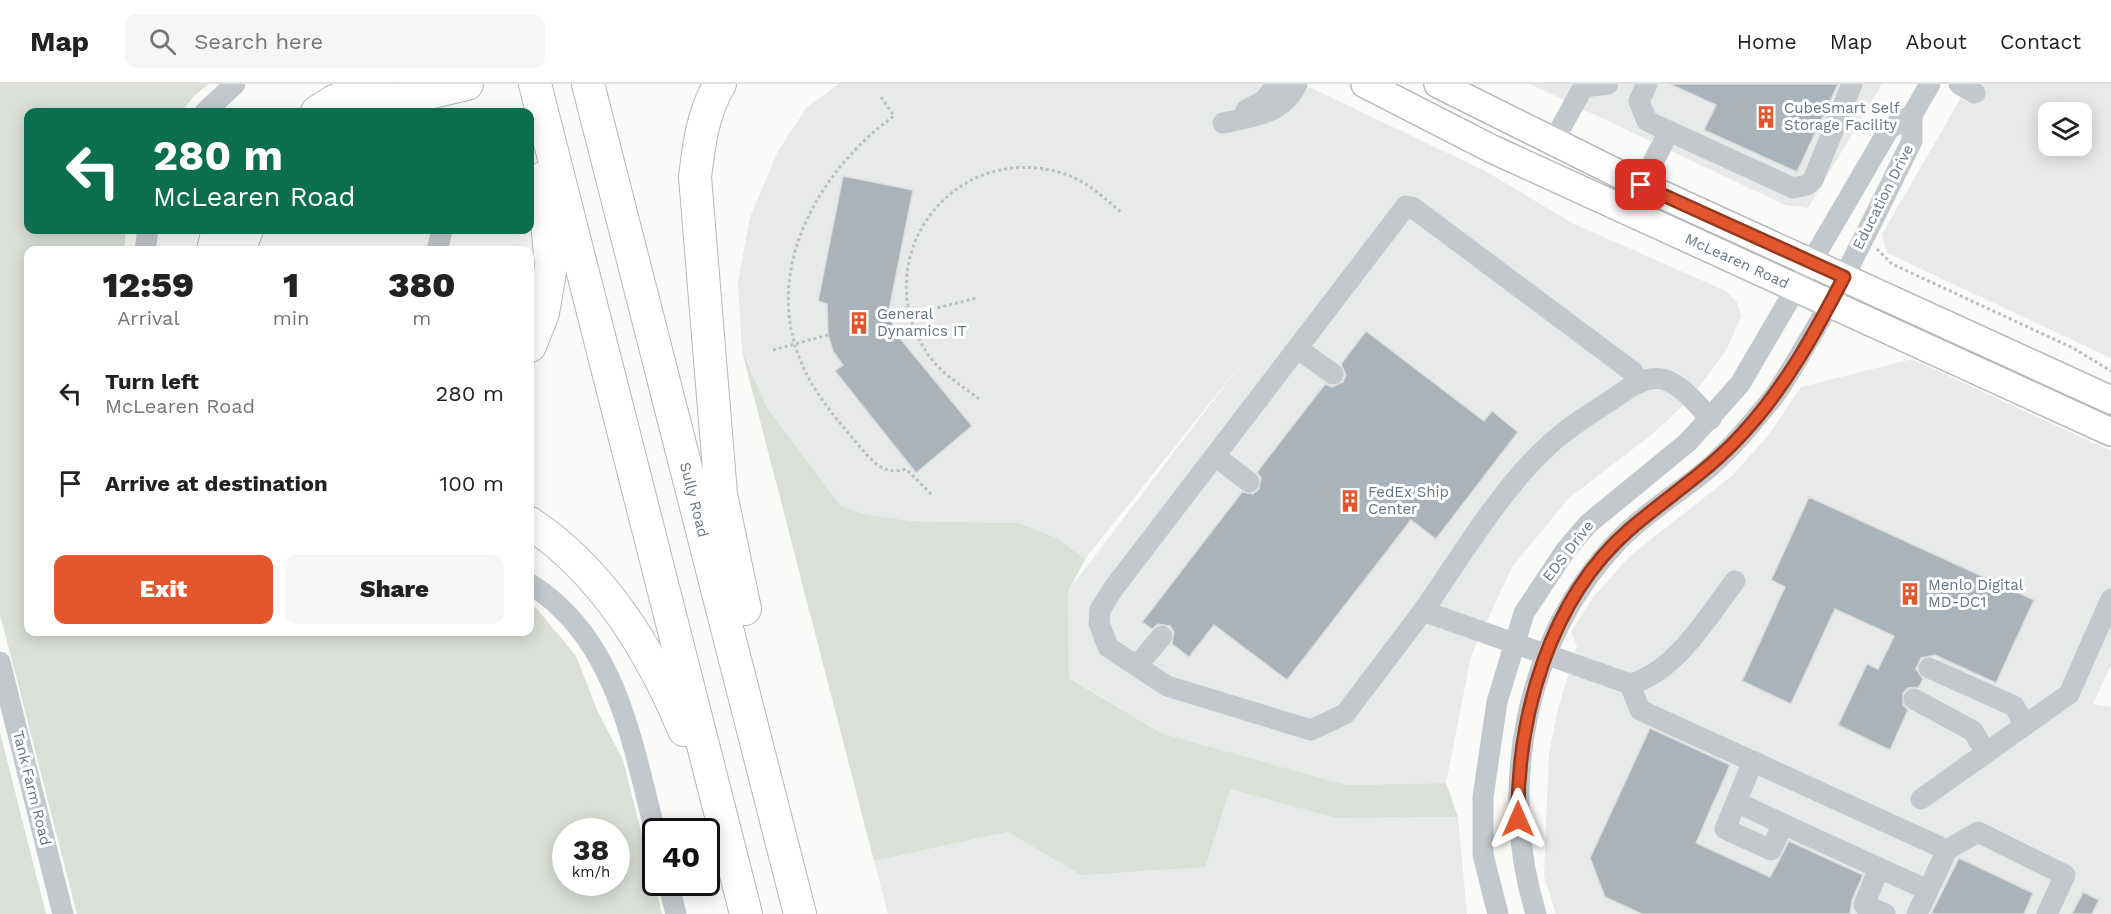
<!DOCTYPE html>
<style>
body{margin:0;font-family:"Work Sans",sans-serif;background:#f6f6f6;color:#222;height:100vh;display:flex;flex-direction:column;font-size:22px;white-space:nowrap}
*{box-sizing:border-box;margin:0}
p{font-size:20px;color:#767676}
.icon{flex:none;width:33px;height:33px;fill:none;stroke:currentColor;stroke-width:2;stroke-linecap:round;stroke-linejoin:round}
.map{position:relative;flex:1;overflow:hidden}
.drawer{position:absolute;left:24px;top:162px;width:510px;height:390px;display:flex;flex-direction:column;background:#fff;border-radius:12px;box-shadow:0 3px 15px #0003}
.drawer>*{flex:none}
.guide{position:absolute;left:24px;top:24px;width:510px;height:126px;border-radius:12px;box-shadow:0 3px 15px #0003;background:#0b6e4f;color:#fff;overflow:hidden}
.fabs{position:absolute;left:2038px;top:18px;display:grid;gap:12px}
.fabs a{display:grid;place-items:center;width:54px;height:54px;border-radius:12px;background:#fff;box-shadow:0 3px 15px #0003;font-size:30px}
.speed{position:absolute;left:552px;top:734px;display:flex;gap:12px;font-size:30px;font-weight:700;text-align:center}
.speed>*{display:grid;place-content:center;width:78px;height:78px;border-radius:50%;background:#fff;box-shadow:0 3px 15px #0003;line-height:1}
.speed small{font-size:15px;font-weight:400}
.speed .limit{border:3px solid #111;border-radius:9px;background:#fff;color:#111}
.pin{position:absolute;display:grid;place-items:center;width:51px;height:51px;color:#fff;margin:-26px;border-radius:12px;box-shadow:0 3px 9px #0006}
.me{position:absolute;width:66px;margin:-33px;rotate:0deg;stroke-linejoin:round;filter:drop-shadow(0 0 4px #0008)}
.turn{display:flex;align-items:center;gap:21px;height:126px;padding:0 30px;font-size:27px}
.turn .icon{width:78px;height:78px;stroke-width:2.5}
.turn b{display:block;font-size:42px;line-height:51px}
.eta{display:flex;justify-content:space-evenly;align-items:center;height:102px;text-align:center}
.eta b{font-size:36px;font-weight:800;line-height:42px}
.action{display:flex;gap:12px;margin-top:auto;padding:12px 30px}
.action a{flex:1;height:69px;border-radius:12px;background:#e4572e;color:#fff;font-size:24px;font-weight:800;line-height:69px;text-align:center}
.action a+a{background:#f6f6f6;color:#222}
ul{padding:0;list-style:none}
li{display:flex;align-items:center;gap:18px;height:90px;padding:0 30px}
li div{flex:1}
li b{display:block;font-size:22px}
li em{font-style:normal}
header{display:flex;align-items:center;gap:36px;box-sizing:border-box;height:84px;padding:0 30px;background:#fff;border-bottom:2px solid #e0e0e0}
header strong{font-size:28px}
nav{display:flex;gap:33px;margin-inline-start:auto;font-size:21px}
.search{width:420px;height:54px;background:#f6f6f6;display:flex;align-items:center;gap:15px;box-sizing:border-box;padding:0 21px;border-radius:12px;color:#767676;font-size:22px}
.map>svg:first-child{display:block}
.built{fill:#e8e9e9;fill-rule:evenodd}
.green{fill:#dadfd7;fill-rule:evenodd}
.building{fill:#aab3b9;stroke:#dcdcda;stroke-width:1.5}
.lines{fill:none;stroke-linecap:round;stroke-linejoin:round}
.major-casing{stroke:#b5babe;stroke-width:30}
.highway-casing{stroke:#b4b9bd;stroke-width:34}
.path{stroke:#bbbfc2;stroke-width:3;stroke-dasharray:3 3;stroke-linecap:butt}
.minor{stroke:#c3c8cc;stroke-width:21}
.major{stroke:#fff;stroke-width:27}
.highway{stroke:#fff;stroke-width:32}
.route-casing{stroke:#94391e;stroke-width:15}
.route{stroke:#e4572e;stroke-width:10}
.labels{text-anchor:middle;stroke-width:6;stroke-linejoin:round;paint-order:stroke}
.poi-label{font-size:15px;fill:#657683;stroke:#fff;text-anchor:start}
.street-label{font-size:15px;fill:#657683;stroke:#fff}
</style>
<header>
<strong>Map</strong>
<div class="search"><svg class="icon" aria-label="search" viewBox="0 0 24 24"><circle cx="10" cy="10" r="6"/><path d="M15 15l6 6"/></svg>Search here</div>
<nav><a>Home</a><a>Map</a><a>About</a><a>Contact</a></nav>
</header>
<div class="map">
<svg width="2111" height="830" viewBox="0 0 2111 830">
<rect width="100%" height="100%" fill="#fafaf8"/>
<g class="built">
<path d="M839,0H1303L1487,88L1572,139L1726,207L1737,218L1741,232L1727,265L1690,315L1655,348L1569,414L1512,483L1471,572L1446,699L1346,701L1161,649L1069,593L1068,507L1245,275L1085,475L1057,454L1019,439L912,437L868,431L841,422L767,324L742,267L738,198L750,133L778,67L807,23Z"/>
<path d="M1530,0H1882L1808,124L1785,121Z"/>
<path d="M1967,0H2111V274L1887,169L1882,150L1958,19ZM2049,28H2082V62H2049Z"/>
<path d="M1912,275L2111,367V581L2093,620L2111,623V830H1556L1544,792L1549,669L1558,625L1577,562L1571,548L1593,513L1630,472L1733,391L1770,349L1801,303Z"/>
<path d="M1230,705L1335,734L1458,733L1467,830H888L874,777L1009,748L1081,791Z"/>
</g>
<g class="green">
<path d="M0,0H209L196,10L181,28H28V146H126L124,166H28V548H530V521L536,524L576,572L598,628L623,676L662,830H77L0,530ZM566,747H616V798H566Z"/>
<path d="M742,267L767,324L841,422L868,431L912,437L1019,439L1057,454L1085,475L1068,508L1069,594L1161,649L1346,701L1446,699L1458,733L1335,734L1230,705L1205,783L1081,791L1008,748L874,777Z"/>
<path d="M0,648L46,830H0Z"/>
</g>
<g class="building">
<path d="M1670,0H1838L1797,88L1704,46L1716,21Z"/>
<path d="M843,92L913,106L889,226L894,247L972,342L916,389L835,287L843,281L833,267L828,251L827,220L818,217Z"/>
<path d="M1366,247L1484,337L1492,327L1518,348L1436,455L1411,436L1287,596L1214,541L1189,573L1172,560L1174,548L1170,542L1158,540L1152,545L1142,538L1242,408L1253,410L1259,405L1261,394L1257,388L1325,300L1332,303L1343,298L1346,291L1341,280Z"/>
<path d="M1809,413L2034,516L1996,599L1935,571L1921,574L1916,585L1923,595L1919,603L1908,604L1903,609V621L1908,626L1890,666L1838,641L1867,580L1878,585L1894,552L1835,525L1791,620L1742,597L1785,503L1771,496Z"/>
<path d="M1650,644L1730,681L1696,759L1770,793L1789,757L1863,791L1852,816L1850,830H1642L1605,813L1590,774Z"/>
<path d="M1959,774L2033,809L2024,830H1931Z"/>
<path d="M2083,808L2099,816L2092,830H2072Z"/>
</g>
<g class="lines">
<g class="major-casing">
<g id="major">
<path id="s1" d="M1365,0L1492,65L2111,348"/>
<path d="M1438,0L1641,101L2111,316"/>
</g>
</g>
<g class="highway-casing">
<g id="highway">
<path d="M535,0L746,830"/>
<path id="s2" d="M588,0L800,830"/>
<path d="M720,0C703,28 699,60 695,93L721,410L745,525"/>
<path d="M317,28L334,17L380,0"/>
<path d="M371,28L399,16L467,0"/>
<path d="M213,166L218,146"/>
<path d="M239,166L247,146"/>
<path d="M530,262L543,229L551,182L543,94"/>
<path d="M530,439C603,488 650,565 684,646"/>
</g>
</g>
<g class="path">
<path d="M881,13L894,32C819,86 762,185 801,278C813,308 835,333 855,357C870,374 882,393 906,385L931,410"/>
<path d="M1877,165L1892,180L2073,264L2111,287"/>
<path d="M891,236L976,214"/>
<path d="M773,266L828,251"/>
<path d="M979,315C964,303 945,292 933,277C860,183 948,55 1062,89C1086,96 1104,114 1122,129"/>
</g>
<g class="minor">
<path d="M1647,0L1639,17L1647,37L1793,104L1807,101L1813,96L1852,0"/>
<path d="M1959,0L1975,9"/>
<path d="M1583,3L1608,0"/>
<path d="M1246,26L1265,16L1276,0"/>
<path d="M205,28L235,0"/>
<path d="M1912,31L1930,0"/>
<path d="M1223,39C1253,33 1283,30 1297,0"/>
<path d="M1554,56L1585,0"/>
<path d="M1641,101L1669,48"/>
<path d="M145,166L148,146"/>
<path d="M437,166L442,147"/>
<path d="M1297,264L1333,290"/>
<path d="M1711,335C1698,322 1681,299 1662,295C1644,292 1627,305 1613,315C1591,329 1569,343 1550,360C1502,403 1460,474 1423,527L1630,600C1675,589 1708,532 1735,497"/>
<path d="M1215,372L1249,398"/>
<path d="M530,500C617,554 632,659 656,751"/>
<path d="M1423,527L1345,630L1311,646L1167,602L1108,563L1099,539L1100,526L1113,505L1406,122L1412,123L1633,288L1639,299"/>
<path d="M0,578L63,830"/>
<path d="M1137,582L1162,552"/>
<path d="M1929,584L2014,622L2025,641"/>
<path d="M1630,600L1640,626L1947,766"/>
<path d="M1914,615L1973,647L1986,669"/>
<path d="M1921,715L2069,610L2111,515"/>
<path d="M1736,718L1783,740L1771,766L1725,745L1753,677"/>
<path d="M1783,740L1879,784"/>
<path d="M668,798L676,830"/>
<path d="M1498,830L1483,771V713L1497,618L1524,529L1565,467L1588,440L1688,358L1740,300L1889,45L1912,31V57C1879,123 1847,191 1810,254C1797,275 1786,297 1771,316C1749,343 1727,370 1699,392C1672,413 1642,432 1618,457C1525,554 1497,704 1536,830"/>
<path d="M1885,830L1864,821L1879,784L1928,806"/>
<path d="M1917,830L1947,766L1978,748L2065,791L2047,830"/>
</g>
<use href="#major" class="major"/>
<use href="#highway" class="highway"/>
</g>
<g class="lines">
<g class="route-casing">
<path id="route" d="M1518,735C1517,633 1549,516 1629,446C1667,413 1709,387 1743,349C1785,304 1816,247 1844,193L1641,101"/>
</g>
<use href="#route" class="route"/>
</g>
<defs>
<g id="building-bare" transform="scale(1.8)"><path d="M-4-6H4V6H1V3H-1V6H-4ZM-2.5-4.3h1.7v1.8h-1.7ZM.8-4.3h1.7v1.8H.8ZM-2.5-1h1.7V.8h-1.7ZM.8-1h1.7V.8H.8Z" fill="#e4572e" stroke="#fff" stroke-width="2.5" paint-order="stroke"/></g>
</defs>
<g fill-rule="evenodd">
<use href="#building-bare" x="1766" y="33"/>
<use href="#building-bare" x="859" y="239"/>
<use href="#building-bare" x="1350" y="417"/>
<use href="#building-bare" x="1910" y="510"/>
</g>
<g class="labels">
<g class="poi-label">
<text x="1784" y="29">CubeSmart Self<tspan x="1784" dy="17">Storage Facility</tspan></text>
<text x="877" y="235">General<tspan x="877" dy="17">Dynamics IT</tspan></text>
<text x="1368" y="413">FedEx Ship<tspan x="1368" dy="17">Center</tspan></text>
<text x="1928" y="506">Menlo Digital<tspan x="1928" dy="17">MD-DC1</tspan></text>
</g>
<g class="street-label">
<text transform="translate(1883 113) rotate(-63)" y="5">Education Drive</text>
<text dy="5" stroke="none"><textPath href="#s1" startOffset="412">McLearen Road</textPath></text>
<text dy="5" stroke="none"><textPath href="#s2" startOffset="429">Sully Road</textPath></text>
<text transform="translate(1568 467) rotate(-52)" y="5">EDS Drive</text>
<text transform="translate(32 704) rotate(76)" y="5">Tank Farm Road</text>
</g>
</g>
</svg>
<div class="fabs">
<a><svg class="icon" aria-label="layers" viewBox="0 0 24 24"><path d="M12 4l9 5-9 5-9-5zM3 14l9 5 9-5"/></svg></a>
</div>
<div class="speed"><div>38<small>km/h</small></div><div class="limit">40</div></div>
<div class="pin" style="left:1641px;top:101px;background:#d93025"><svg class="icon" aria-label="arrive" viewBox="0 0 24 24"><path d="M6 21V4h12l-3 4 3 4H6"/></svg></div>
<svg class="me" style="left:1518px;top:735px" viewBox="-20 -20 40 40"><path d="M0-17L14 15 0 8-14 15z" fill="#e4572e" stroke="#fff" stroke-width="4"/></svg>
<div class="guide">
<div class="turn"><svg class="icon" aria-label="left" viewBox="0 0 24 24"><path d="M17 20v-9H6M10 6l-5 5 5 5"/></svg><div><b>280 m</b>McLearen Road</div></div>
</div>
<section class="drawer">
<div class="eta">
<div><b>12:59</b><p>Arrival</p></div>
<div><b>1</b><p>min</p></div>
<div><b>380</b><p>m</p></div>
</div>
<ul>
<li><svg class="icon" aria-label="left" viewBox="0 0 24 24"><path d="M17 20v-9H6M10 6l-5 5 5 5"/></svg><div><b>Turn left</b><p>McLearen Road</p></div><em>280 m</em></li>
<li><svg class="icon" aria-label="arrive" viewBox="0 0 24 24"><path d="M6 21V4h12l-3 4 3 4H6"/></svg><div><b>Arrive at destination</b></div><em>100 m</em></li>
</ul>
<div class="action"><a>Exit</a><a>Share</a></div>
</section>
</div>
